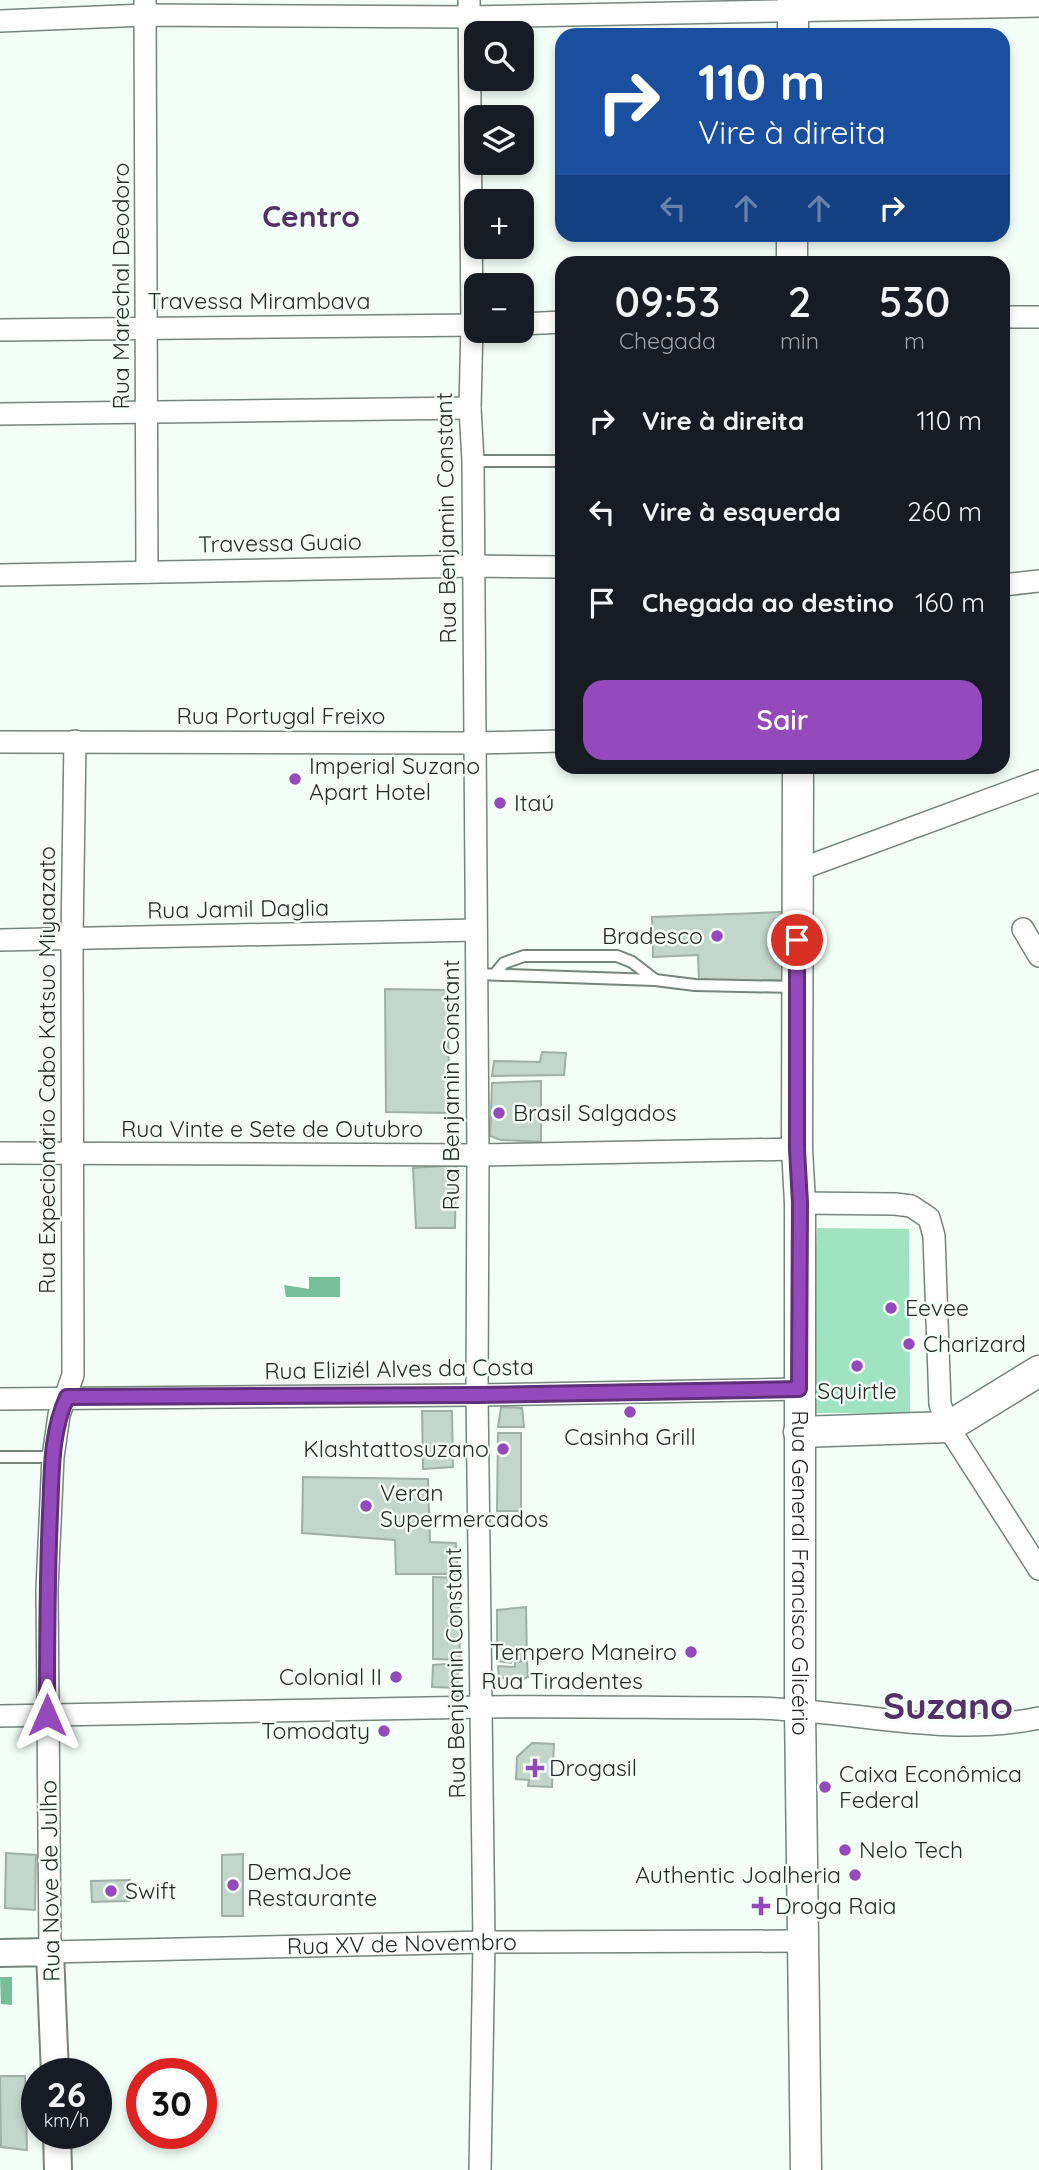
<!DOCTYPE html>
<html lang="pt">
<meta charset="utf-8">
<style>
body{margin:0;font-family:Quicksand,sans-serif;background:#20242c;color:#f1f3f6;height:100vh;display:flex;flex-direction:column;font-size:26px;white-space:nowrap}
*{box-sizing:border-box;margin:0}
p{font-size:23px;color:#9ea1a6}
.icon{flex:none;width:38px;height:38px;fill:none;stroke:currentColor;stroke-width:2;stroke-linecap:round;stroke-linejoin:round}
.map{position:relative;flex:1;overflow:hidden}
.drawer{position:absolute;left:555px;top:256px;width:455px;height:518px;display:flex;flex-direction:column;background:#171b24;border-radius:21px;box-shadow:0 4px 10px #0003}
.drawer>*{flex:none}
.top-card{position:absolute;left:555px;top:28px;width:455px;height:214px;border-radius:21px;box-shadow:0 4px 10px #0003;background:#1a4fa0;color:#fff;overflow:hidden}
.fabs{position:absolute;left:464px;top:21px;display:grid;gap:14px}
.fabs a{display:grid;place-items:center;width:70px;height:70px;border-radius:14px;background:#171b24;box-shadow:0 4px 10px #0003;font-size:35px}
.speed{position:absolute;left:21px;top:2058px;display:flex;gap:14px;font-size:35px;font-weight:700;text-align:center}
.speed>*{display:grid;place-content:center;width:91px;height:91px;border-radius:50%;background:#171b24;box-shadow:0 4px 10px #0003;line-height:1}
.speed small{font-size:18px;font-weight:400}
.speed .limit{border:10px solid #d22;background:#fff;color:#111}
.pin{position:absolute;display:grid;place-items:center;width:60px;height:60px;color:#fff;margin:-30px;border:4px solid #fff;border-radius:50%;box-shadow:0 2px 7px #0007}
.me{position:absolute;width:77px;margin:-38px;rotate:0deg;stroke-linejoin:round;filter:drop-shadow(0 0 5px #0008)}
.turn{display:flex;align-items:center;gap:24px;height:147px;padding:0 28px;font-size:32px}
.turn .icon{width:91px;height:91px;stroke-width:2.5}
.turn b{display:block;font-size:49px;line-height:60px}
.lanes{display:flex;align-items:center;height:66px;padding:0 28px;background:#0003;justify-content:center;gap:35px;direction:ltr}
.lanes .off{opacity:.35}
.eta{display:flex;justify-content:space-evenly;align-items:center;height:119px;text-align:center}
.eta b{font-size:42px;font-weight:600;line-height:49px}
.button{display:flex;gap:14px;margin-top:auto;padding:14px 28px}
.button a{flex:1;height:80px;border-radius:21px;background:#944abc;color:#fff;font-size:28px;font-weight:600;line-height:80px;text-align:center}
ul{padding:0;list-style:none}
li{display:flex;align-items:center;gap:21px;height:91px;padding:0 28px}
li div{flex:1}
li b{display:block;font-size:26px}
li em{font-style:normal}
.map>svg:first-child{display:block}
.green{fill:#9fe3c1}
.water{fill:#77be9b}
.building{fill:#c3d6cb;stroke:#9fb0a7;stroke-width:2}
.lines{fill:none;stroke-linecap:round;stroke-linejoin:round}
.service-casing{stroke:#74857c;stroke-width:14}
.minor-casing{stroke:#74857c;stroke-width:24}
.tertiary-casing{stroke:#74857c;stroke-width:30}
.secondary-casing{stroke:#74857c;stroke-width:33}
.service{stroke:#fff;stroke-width:10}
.minor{stroke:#fff;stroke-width:21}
.tertiary{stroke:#fff;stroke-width:26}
.secondary{stroke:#fff;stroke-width:30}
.route-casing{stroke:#60307a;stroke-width:18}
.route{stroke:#944abc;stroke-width:12}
.poi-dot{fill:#944abc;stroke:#f3fef8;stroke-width:2.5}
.labels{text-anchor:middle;stroke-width:5;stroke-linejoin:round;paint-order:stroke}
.street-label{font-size:23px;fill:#252c28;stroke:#f3fef8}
.poi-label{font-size:23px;fill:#252c28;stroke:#f3fef8;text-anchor:start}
.district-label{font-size:30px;font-weight:bold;fill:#553169;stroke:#f3fef8}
.town-label{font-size:37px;font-weight:bold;fill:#553169;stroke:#f3fef8}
</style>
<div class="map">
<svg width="1039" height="2170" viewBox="0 0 1039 2170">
<rect width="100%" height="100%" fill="#f3fef8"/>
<path class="green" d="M817,1228L909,1229L910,1413H814L810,1371Z"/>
<g class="water">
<path d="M309,1277H340V1297H286L284,1285L309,1289Z"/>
<path d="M0,1977H12V2005L1,2004Z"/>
</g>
<g class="building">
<path d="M781,912L783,980L699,983L698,955L653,957L652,917Z"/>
<path d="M385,989L447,990L450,1113L386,1112Z"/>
<path d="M542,1052L566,1053L564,1075L492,1076L494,1061L540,1062Z"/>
<path d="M541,1081V1142L501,1140L490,1136L492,1083Z"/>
<path d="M456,1165L455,1228H416L413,1168Z"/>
<path d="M501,1407L522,1408L524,1427H498Z"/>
<path d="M422,1411H452L453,1467L423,1469Z"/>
<path d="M498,1433H521V1511H497Z"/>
<path d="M303,1477L428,1479L430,1542L456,1543L458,1574H396L395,1540L302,1533Z"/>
<path d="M433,1577L458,1578L460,1660L433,1659Z"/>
<path d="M526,1607L527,1661L513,1659L511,1663L497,1661V1610Z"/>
<path d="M527,1661L528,1677L523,1679L499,1678L498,1666L515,1667V1662Z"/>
<path d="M458,1663V1688L432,1687L433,1665Z"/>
<path d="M532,1743L554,1744L552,1787L528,1786L529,1780L516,1779L517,1757Z"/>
<path d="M6,1853L36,1855L35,1910L5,1908Z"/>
<path d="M243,1854V1916H222V1855Z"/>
<path d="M130,1880V1901L92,1902L91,1881Z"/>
<path d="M0,2076H25L27,2150L1,2147Z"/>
</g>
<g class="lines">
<g class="service-casing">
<g id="service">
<path d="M473,461H562"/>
<path d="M476,974L655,980L695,985L794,987"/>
<path d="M495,974L504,963L524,956H617L632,962L654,979"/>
<path d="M0,1457H53"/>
</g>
</g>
<g class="minor-casing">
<g id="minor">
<path d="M145,0L147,572"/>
<path d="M469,0L472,325L470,408L473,461L478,1155L477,1395L484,1942L480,2170"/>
<path d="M0,21L146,15L469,17L1039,6"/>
<path d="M1003,317H1039"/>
<path d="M522,324L562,322"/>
<path d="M0,330L476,325"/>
<path d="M0,414L470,408"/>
<path d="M0,575L473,566L562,567"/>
<path d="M1003,585L1039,581"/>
<path id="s1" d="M75,741L72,938L73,1375L59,1415L53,1457L47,1589L50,1952L484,1942L803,1941"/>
<path d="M0,742L474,743L562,741"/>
<path d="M798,870L1039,781"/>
<path d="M1023,929L1039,956"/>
<path d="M0,940L476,930"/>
<path d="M0,1153L478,1155L797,1149"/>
<path d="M800,1203L895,1204L911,1206L929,1218L934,1236L940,1404L948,1427L1039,1569"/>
<path d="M0,1399L477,1395L799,1389"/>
<path d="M0,1716C160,1714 320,1709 481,1707C572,1706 664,1708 755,1708C850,1709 944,1738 1039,1718"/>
</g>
</g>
<g class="tertiary-casing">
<g id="tertiary">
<path d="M0,1953L50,1952L55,2074"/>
<path d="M57,2133L58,2170"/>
</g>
</g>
<g class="secondary-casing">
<g id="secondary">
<path d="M793,0V35"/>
<path d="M792,262V234"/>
<path id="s2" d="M798,766L797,1149L800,1203V1708L806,2170"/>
<path d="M799,1432L948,1427L1039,1371"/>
</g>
</g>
<use href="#service" class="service"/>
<use href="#minor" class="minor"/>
<use href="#tertiary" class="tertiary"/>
<use href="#secondary" class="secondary"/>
</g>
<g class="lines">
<g class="route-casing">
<path id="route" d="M47,1715C47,1648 47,1581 50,1514C52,1475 50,1434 67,1397L477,1395L799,1389L800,1203L797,1149V940"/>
</g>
<use href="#route" class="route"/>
</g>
<g class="poi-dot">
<circle cx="295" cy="779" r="7"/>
<circle cx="500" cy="803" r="7"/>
<circle cx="717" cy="936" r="7"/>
<circle cx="499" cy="1113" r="7"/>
<circle cx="891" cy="1308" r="7"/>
<circle cx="909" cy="1344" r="7"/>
<circle cx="857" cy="1366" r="7"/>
<circle cx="630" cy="1412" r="7"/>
<circle cx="503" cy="1449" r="7"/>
<circle cx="366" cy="1506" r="7"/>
<circle cx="691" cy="1652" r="7"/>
<circle cx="396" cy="1677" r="7"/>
<circle cx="384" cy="1731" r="7"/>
<path d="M531.5 1757.5h7v7h7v7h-7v7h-7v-7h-7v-7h7z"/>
<circle cx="825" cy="1787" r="7"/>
<circle cx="845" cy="1850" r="7"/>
<circle cx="855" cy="1875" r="7"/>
<circle cx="233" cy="1885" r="7"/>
<circle cx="111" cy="1891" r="7"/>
<path d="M757.5 1895.5h7v7h7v7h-7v7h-7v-7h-7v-7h7z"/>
</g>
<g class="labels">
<g class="street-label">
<text transform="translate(121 286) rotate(-90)" y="8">Rua Marechal Deodoro</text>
<text x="259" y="309">Travessa Mirambava</text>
<text transform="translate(446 518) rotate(-91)" y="8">Rua Benjamin Constant</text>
<text transform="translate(280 543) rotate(-1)" y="8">Travessa Guaio</text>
<text x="281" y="724">Rua Portugal Freixo</text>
<text transform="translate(238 909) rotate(-1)" y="8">Rua Jamil Daglia</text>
<text transform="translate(47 1070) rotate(-90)" y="8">Rua Expecionário Cabo Katsuo Miyaazato</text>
<text transform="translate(451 1085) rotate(-90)" y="8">Rua Benjamin Constant</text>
<text x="272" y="1137">Rua Vinte e Sete de Outubro</text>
<text transform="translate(399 1369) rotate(-1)" y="8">Rua Eliziél Alves da Costa</text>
<text dy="8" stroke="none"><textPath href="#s2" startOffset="807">Rua General Francisco Glicério</textPath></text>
<text transform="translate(455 1673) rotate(-91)" y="8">Rua Benjamin Constant</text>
<text x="562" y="1689">Rua Tiradentes</text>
<text transform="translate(50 1881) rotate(-91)" y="8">Rua Nove de Julho</text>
<text dy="8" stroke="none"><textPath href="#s1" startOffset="1566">Rua XV de Novembro</textPath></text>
</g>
<g class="poi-label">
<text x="309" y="774">Imperial Suzano<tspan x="309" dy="26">Apart Hotel</tspan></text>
<text x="514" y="811">Itaú</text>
<text x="703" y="944" text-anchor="end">Bradesco</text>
<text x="513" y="1121">Brasil Salgados</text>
<text x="905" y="1316">Eevee</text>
<text x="923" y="1352">Charizard</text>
<text x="857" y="1399" text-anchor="middle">Squirtle</text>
<text x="630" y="1445" text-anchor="middle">Casinha Grill</text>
<text x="489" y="1457" text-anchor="end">Klashtattosuzano</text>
<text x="380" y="1501">Veran<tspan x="380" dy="26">Supermercados</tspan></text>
<text x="677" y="1660" text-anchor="end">Tempero Maneiro</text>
<text x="382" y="1685" text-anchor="end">Colonial II</text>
<text x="370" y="1739" text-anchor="end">Tomodaty</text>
<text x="549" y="1776">Drogasil</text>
<text x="839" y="1782">Caixa Econômica<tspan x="839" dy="26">Federal</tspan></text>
<text x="859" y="1858">Nelo Tech</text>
<text x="247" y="1880">DemaJoe<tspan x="247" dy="26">Restaurante</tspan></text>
<text x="841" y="1883" text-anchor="end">Authentic Joalheria</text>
<text x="125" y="1899">Swift</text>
<text x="775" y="1914">Droga Raia</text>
</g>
<g class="district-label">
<text x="311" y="227">Centro</text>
</g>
<g class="town-label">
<text x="948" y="1719">Suzano</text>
</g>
</g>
</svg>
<div class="fabs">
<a><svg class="icon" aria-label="search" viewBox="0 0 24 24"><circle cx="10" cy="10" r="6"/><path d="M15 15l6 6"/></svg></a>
<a><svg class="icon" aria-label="layers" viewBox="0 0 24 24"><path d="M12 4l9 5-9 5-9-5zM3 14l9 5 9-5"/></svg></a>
<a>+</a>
<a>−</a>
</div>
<div class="speed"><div>26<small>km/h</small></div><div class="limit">30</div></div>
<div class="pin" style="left:797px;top:940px;background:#d93025"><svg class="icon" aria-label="arrive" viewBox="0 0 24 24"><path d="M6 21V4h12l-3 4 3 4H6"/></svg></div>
<svg class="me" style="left:47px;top:1715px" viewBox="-20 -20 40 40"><path d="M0-17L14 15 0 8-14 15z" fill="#944abc" stroke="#fff" stroke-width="4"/></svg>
<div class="top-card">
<div class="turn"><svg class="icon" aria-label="right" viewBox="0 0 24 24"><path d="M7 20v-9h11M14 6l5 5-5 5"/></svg><div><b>110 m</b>Vire à direita</div></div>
<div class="lanes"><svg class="icon off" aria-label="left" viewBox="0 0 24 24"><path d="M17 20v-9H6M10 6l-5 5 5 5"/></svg><svg class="icon off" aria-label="ahead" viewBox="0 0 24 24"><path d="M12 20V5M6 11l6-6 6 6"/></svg><svg class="icon off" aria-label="ahead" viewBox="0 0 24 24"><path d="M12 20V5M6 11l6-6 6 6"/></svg><svg class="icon" aria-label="right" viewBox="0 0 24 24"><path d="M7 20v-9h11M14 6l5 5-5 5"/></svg></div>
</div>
<section class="drawer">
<div class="eta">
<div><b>09:53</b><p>Chegada</p></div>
<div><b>2</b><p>min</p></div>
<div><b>530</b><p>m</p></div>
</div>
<ul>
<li><svg class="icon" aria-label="right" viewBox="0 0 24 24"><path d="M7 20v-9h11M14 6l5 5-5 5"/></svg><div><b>Vire à direita</b></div><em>110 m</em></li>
<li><svg class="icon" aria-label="left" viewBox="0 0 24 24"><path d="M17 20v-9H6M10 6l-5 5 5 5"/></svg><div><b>Vire à esquerda</b></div><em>260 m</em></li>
<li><svg class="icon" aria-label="arrive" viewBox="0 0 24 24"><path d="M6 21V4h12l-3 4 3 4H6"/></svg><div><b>Chegada ao destino</b></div><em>160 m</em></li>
</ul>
<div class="button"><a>Sair</a></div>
</section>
</div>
